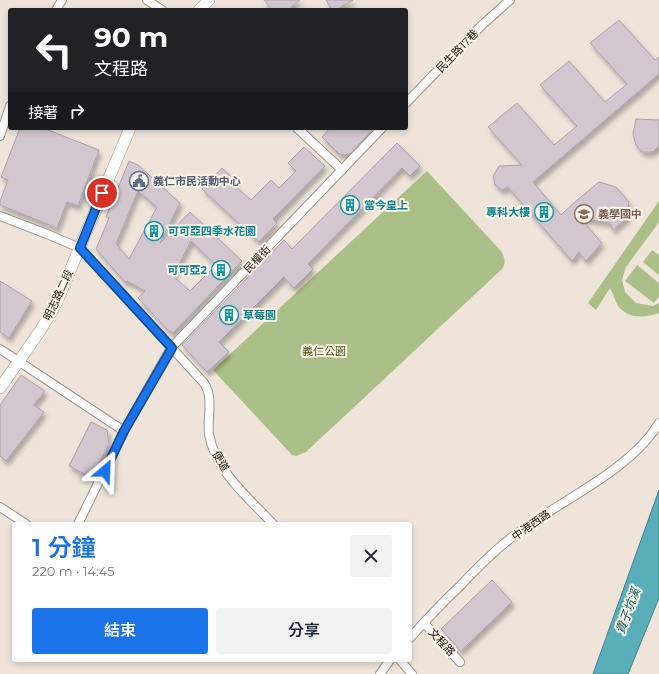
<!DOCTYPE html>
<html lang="zh-TW">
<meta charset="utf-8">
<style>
body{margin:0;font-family:Montserrat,"Noto Sans TC",sans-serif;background:#f2f2f3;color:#1f2937;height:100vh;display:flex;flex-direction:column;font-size:15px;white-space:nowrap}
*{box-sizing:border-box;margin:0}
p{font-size:13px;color:#747a83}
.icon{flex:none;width:22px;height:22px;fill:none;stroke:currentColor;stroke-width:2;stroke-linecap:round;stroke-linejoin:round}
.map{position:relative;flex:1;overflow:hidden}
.sheet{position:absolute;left:12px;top:522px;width:400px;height:140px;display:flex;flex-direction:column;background:#fff;border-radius:4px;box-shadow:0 2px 6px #0003}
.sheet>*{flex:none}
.banner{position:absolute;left:8px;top:8px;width:400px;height:122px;border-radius:4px;box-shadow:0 2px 6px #0003;background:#202124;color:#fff;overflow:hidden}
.pin{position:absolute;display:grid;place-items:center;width:34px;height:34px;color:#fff;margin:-17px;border:2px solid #fff;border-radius:50%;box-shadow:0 1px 4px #0007}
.me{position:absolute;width:44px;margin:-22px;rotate:26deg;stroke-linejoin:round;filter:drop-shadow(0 0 3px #0008)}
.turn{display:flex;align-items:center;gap:14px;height:84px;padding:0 20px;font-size:18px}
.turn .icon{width:52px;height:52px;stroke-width:2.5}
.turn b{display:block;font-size:28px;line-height:34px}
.then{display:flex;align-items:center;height:38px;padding:0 20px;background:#0003;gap:8px;font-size:15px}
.round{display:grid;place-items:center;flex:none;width:42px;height:42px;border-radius:4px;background:#f2f2f3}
.head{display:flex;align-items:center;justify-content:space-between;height:68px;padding:0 20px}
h1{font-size:24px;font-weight:600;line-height:30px;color:#1a73e8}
.primary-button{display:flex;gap:8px;margin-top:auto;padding:8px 20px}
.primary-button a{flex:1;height:46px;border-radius:4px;background:#1a73e8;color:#fff;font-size:16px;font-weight:600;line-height:46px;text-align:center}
.primary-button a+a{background:#f2f2f3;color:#1f2937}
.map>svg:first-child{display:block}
.green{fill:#abc086}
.water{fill:#58aeb9;stroke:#458187}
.building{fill:#d2c7d0;stroke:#ada2aa;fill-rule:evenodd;filter:url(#shadow)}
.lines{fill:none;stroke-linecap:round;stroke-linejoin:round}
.street-casing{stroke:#9e968c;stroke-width:10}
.secondary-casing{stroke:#9e968c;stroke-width:12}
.street{stroke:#fff;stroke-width:8}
.secondary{stroke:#fff;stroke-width:11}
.route-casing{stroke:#114b97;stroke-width:10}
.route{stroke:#1a73e8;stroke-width:7}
.labels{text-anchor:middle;stroke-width:4;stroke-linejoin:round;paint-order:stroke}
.street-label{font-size:11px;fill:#1a1713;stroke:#fbf2e7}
.service-label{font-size:11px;font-weight:bold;fill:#4e5e75;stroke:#fbf2e7;text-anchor:start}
.culture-label{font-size:11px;font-weight:bold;fill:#0d838f;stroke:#fbf2e7;text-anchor:start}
.education-label{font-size:11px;font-weight:bold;fill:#785e54;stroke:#fbf2e7;text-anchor:start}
.park-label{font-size:11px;fill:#445716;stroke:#fbf2e7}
.water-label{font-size:12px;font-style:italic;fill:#07565e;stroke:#fbf2e7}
</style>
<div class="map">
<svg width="659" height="674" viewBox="0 0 659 674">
<defs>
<filter id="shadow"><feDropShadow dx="2.5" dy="4.5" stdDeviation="2" flood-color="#0004"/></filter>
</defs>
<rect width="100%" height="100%" fill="#eee4da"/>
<g class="green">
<path d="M427,171L501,251C505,258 506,263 502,269L306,452L296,456L292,455L213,370Z"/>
<path d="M659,201V222L626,267L622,280L625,292L636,303L653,306L659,303V313C645,318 628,319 618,306C615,301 613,293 610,288L596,310L588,303Z"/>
<path d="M652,250L659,255V275L643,262Z"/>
<path d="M637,265L659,283V297L654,303L625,281Z"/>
</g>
<path class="water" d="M659,490V598L628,674H593Z"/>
<g class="building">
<path d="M264,0H300L288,10H272Z"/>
<path d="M326,0H353L336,10H332Z"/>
<path d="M619,20L655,60L659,57V74L533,182L561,215L577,200L599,182L616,187L629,202L627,218L613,230L610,223L580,218L602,243L586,261L579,252L572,261L508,187L502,190L495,185L493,176L499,166L522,165L488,127L517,103L554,145L577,126L540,85L569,61L605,102L627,84L590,43Z"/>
<path d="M636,119L659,120V146L653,152H642L636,145L633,134Z"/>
<path d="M20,128H43L99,150L78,206L67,202L57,228L0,205V201L8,180L1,177Z"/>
<path d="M330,128H374L351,153L346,155L339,154L322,137Z"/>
<path d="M397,143L420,166L410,176L402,168L308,264L313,269L294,288L284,277L219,342L229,352L207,372L182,345L284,240L292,249Z"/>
<path d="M304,147L325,166L273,219L277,223L259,242L202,189L222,168L237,182L234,185L251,200L271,180L279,188L296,171L288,163Z"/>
<path d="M129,161L138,165L180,203L160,243L190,212L242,261L173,333L168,330L138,298L145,291L127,281L126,283L96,249L109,218L106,217ZM138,191L157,207L129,259L116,244ZM191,241L216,265L190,291L173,276Z"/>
<path d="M0,281L32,301L9,338L0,332Z"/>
<path d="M21,375L45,391L34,405L44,412L6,461L0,456V405Z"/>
<path d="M91,422L107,430L109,444L92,478L69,466Z"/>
<path d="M492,580L512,602L461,651L441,629Z"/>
</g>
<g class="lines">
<g class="street-casing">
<g id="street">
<path d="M147,0L162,10"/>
<path d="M56,10L62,0"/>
<path d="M406,103L481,26L510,0"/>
<path d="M297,128L342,170"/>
<path d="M0,136L10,106"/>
<path d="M0,216L47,234L80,248L204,383C214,398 207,417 209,434C215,471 249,498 273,524"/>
<path d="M0,349L124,431"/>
<path d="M0,507L26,524"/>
<path d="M78,524L124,431L171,348L382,128"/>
<path d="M424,623L460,662"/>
<path d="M410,638C426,620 443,602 461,585C478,567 496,549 516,534C561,500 630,471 659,423"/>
<path d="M400,660L412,674"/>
<path d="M380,674L390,660"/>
</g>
</g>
<g class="secondary-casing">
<g id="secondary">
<path d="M199,10L209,0"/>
<path d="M0,388L40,331L56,304L130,128"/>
</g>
</g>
<use href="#street" class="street"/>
<use href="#secondary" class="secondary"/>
</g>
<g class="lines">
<g class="route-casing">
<path id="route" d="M102,193L80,248L172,348L124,431L105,471"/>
</g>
<use href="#route" class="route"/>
</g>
<defs>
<g id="civic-ring" transform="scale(1)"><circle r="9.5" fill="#fbf2e7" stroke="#5c6f8a" stroke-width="1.5"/><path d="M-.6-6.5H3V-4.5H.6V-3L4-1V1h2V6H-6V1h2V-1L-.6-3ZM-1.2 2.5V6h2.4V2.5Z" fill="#5c6f8a"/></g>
<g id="building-ring" transform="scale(1)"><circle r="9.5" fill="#fbf2e7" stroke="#0f9aa8" stroke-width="1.5"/><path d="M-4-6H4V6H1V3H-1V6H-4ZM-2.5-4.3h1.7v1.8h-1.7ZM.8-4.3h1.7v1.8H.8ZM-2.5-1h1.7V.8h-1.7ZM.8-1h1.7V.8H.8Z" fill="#0f9aa8"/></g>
<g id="school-ring" transform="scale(1)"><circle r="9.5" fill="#fbf2e7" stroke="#8d6e63" stroke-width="1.5"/><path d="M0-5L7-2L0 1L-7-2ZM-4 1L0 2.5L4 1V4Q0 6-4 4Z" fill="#8d6e63"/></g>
</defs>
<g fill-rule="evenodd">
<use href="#civic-ring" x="139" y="181"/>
<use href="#building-ring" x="350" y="205"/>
<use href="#building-ring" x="544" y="212"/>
<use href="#school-ring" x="584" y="214"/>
<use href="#building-ring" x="154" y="231"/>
<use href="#building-ring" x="221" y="270"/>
<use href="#building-ring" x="229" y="315"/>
</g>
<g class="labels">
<g class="street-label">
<text transform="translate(457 51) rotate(-46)" y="4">民生路17巷</text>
<text transform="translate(257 259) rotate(-46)" y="4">民權街</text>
<text transform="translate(58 295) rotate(-65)" y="4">明志路二段</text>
<text transform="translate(221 461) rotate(60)" y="4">便道</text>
<text transform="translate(531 525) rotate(-35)" y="4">中港西路</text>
<text transform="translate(442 642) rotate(47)" y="4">文程路</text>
</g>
<g class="service-label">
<text x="153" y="185">義仁市民活動中心</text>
</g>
<g class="culture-label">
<text x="364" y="209">當今皇上</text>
<text x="530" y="216" text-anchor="end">專科大樓</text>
<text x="168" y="235">可可亞四季水花園</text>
<text x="207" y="274" text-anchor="end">可可亞2</text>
<text x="243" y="319">草莓園</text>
</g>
<g class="education-label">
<text x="598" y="218">義學國中</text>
</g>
<g class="park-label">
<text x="324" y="355">義仁公園</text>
</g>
<g class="water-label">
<text transform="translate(628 611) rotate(-69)" y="4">貴子坑溪</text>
</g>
</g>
</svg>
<div class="pin" style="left:102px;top:193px;background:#d93025"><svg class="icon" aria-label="arrive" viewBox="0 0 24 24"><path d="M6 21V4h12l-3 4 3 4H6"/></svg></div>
<svg class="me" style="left:105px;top:471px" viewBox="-20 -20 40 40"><path d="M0-17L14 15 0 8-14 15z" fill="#1a73e8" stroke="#fff" stroke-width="4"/></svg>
<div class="banner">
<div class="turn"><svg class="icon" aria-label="left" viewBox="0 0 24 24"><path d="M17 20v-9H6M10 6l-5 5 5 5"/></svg><div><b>90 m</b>文程路</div></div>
<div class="then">接著<svg class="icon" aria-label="right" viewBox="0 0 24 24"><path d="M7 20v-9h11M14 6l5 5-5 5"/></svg></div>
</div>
<section class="sheet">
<div class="head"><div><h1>1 分鐘</h1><p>220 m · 14:45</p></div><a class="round"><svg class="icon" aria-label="close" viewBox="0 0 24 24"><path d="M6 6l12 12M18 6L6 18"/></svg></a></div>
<div class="primary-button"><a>結束</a><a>分享</a></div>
</section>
</div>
